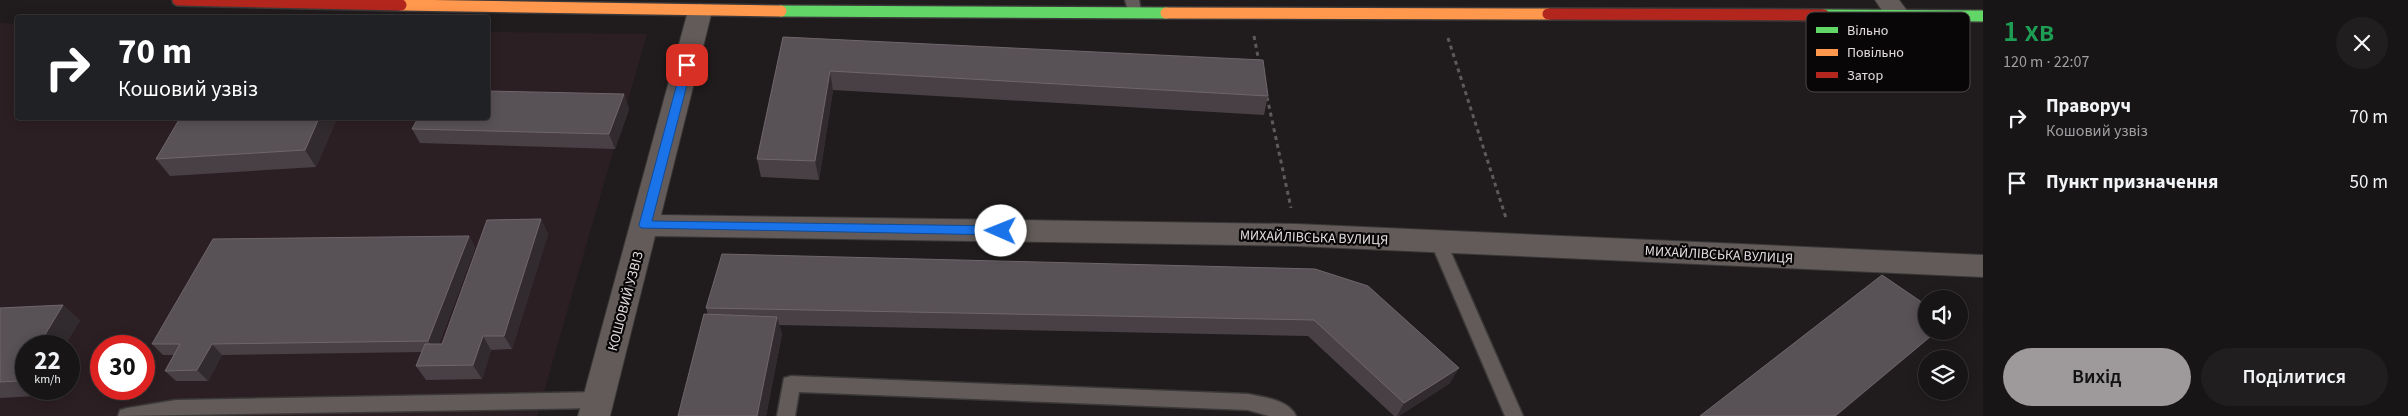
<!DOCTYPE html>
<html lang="uk">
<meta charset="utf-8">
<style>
body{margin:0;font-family:"Source Sans 3",sans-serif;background:#211e1f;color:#f1f3f6;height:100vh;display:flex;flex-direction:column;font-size:19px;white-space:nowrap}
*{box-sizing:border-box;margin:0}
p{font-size:16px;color:#9f9fa1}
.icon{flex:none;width:28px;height:28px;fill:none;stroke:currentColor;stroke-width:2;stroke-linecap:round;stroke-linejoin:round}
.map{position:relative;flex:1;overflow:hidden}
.details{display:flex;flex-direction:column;background:#181516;width:425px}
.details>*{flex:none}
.banner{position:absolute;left:15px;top:15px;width:475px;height:105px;border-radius:5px;box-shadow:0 2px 12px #0003,0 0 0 1px #363435;background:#202124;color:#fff;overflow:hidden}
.fabs{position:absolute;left:1918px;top:290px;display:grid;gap:10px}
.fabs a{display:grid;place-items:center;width:50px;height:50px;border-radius:50%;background:#181516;box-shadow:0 2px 12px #0003,0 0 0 1px #363435;font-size:25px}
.speed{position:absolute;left:15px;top:335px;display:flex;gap:10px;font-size:25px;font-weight:700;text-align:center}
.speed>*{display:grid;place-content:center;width:65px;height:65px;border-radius:50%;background:#181516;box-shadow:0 2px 12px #0003,0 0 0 1px #363435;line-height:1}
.speed small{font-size:12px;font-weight:400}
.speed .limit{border:8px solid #d22;background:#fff;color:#111}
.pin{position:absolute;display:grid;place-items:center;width:42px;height:42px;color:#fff;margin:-21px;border-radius:10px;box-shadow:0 2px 8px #0006}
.me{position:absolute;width:55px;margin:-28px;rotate:271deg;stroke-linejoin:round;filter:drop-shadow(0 0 4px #0008)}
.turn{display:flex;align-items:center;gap:18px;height:105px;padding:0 20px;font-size:22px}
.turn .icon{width:65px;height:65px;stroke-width:2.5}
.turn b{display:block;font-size:35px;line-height:42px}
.round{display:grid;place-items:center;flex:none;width:52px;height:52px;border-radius:26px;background:#211e1f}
.summary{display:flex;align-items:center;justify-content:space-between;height:85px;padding:0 20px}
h1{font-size:30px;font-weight:600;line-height:38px;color:#1e9e55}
.action{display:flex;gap:10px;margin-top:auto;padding:10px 20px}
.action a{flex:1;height:58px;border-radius:30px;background:#9e999a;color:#111;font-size:20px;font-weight:600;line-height:58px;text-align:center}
.action a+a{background:#211e1f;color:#f1f3f6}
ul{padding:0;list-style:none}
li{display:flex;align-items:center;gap:15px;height:65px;padding:0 20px}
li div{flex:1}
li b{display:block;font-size:19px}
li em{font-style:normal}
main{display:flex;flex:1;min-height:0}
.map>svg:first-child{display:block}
.built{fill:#2c1f23;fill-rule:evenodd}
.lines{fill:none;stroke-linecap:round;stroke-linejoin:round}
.lane-casing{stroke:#3a3838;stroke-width:3}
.street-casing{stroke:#3a3838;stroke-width:2}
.fast-casing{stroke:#3a3838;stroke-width:14}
.slow-casing{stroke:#3a3838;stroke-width:14}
.jam-casing{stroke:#3a3838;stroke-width:14}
.path{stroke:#5f5a59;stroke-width:3;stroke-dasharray:4 4;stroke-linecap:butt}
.lane{fill:#625b59;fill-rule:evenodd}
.street{fill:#625b59;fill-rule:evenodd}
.fast{stroke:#63d668;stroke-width:11}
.slow{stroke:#ff974d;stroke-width:11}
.jam{stroke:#b3261e;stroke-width:11}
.wall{fill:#484045}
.shaded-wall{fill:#312a2e}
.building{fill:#585156;stroke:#6e666b}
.route{fill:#1a73e8;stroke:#114b97}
.labels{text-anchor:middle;stroke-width:4.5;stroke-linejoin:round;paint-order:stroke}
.street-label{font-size:14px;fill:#e2dcde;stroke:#090607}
.key{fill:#090607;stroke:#4a4648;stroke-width:1}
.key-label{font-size:14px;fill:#e2dcde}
</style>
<main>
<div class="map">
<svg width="1983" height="416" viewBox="0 0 1983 416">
<rect width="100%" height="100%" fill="#201c1d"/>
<path class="built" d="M0,23L17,24L18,118H488V32L647,34L537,416H0ZM26,346H69V389H26ZM101,346H144V389H101Z"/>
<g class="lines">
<g class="lane-casing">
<g id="lane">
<path d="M1125,0H1139L1141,11L1139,14H1129Z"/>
<path d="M1438,235L1444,236L1446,241L1523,416H1505L1430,241L1432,236Z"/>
<path d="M791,376L1248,394C1263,397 1289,400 1296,416H1269L1248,410L799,392L795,416H777L784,378Z"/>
<path d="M599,392L606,394L608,400L606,406L599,408L118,416L120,410L127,408L176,400Z"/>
</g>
</g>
<g class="street-casing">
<g id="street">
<path d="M1875,0H1899L1911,16L1907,21C1890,26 1884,13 1875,0Z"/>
<path d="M700,4L708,6L712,11L661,215L1297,224L1983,255V277L1297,246L655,236L610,416H578L688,11L692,6Z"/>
</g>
</g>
<g class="fast-casing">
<g id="fast">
<path d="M781,11L1166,13"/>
<path d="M1824,15L1983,16"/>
</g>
</g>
<g class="slow-casing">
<g id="slow">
<path d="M401,5L781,11"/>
<path d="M1166,13L1548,14"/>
</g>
</g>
<g class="jam-casing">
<g id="jam">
<path d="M178,0L401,5"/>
<path d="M1548,14L1824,15"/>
</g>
</g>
<g class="path">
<path d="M1254,36L1259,62"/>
<path d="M1448,38L1506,218"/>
<path d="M1267,97L1291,208"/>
</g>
<use href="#lane" class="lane"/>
<use href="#street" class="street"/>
<use href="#fast" class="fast"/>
<use href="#slow" class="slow"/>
<use href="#jam" class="jam"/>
</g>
<g class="wall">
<path d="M783,37L1268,96L1264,115L833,90L819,180L761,177L757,159Z"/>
<path d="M624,94L629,109L615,149L420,143L412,129Z"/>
<path d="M337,118L316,167L170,176L156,159Z"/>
<path d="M541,219L548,234L512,349L491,350L482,379L426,380L416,366L422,352L222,355L208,381H176L165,371L174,355H163L152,344L469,236L475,248L439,344H442Z"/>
<path d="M1315,269L1450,383L1399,416H1394L1308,336L779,325L782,334L766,416H678L708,315L706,308Z"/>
<path d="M63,305L80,321L26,346V389H41L36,396L0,398V308Z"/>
</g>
<g class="shaded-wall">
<path d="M830,71L833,90L819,180L815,161Z"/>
<path d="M624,94L629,109L615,149L609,134Z"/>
<path d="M319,118H337L316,167L305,150Z"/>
<path d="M541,219L548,234L512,349L504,336Z"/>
<path d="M469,236L475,248L436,352L428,341Z"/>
<path d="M63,305L80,321L65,346H38Z"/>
<path d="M777,317L782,334L766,416H757Z"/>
<path d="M1937,331H1938L1837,416H1835Z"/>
<path d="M483,336L491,350L482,379L473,365Z"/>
<path d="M212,344L222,355L208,381L197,370Z"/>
<path d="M26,367V388L18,381Z"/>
<path d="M1459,368L1450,383L1399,416H1397L1404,403Z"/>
<path d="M27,389H41L36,396Z"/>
</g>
<g class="building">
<path d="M783,37L1263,60L1268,96L830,71L815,161L757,159Z"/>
<path d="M488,91L624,94L609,134L412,129L418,118H488Z"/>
<path d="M180,118H319L305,150L156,159Z"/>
<path d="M541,219L504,336H483L473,365L416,366L425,344H442L487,220Z"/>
<path d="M469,236L428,341L212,344L197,370L165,371L180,344H152L213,239Z"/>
<path d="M722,254L1315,269L1368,286L1459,368L1404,403L1314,320L706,308Z"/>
<path d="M1882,275L1926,305V331H1937L1835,416H1700Z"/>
<path d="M63,305L38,346H26V367L18,381L0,382V308Z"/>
<path d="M704,314L777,317L757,416H678Z"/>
</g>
<path class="route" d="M687,61L692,65L652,221L1001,226L1007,231L1001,235L641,228L639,225L682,65Z"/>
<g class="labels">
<g class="street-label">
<text transform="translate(1314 237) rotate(2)" y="5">МИХАЙЛІВСЬКА ВУЛИЦЯ</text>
<text transform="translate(1719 254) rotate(3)" y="5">МИХАЙЛІВСЬКА ВУЛИЦЯ</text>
<text transform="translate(625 301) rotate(-75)" y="5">КОШОВИЙ УЗВІЗ</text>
</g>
</g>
<rect x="1806" y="12" width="164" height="80" rx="8" class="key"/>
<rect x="1816" y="27" width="22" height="6" fill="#63d668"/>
<rect x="1816" y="49" width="22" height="7" fill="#ff974d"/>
<rect x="1816" y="72" width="22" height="6" fill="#b3261e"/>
<g class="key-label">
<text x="1847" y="35">Вільно</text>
<text x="1847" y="57">Повільно</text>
<text x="1847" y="80">Затор</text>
</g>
</svg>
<div class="fabs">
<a><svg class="icon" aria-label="sound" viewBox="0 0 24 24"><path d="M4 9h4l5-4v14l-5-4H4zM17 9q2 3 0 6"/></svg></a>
<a><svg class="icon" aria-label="layers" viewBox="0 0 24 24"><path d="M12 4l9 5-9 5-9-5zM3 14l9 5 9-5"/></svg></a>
</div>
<div class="speed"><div>22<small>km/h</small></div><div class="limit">30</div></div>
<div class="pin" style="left:687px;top:65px;background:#d93025"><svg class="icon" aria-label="arrive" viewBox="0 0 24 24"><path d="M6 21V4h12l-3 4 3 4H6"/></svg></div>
<svg class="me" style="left:1001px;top:231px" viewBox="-20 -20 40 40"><circle r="19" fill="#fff"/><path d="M0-13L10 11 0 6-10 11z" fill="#1a73e8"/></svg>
<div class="banner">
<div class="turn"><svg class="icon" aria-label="right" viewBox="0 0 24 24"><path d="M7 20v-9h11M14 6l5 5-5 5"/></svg><div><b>70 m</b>Кошовий узвіз</div></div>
</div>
</div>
<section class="details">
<div class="summary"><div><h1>1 хв</h1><p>120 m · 22:07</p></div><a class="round"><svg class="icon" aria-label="close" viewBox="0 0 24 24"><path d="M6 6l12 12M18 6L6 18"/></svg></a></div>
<ul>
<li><svg class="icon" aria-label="right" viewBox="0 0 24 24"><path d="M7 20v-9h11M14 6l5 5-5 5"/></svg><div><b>Праворуч</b><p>Кошовий узвіз</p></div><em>70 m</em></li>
<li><svg class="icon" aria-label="arrive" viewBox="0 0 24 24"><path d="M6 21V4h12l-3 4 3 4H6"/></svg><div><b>Пункт призначення</b></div><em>50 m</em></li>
</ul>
<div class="action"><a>Вихід</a><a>Поділитися</a></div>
</section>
</main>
